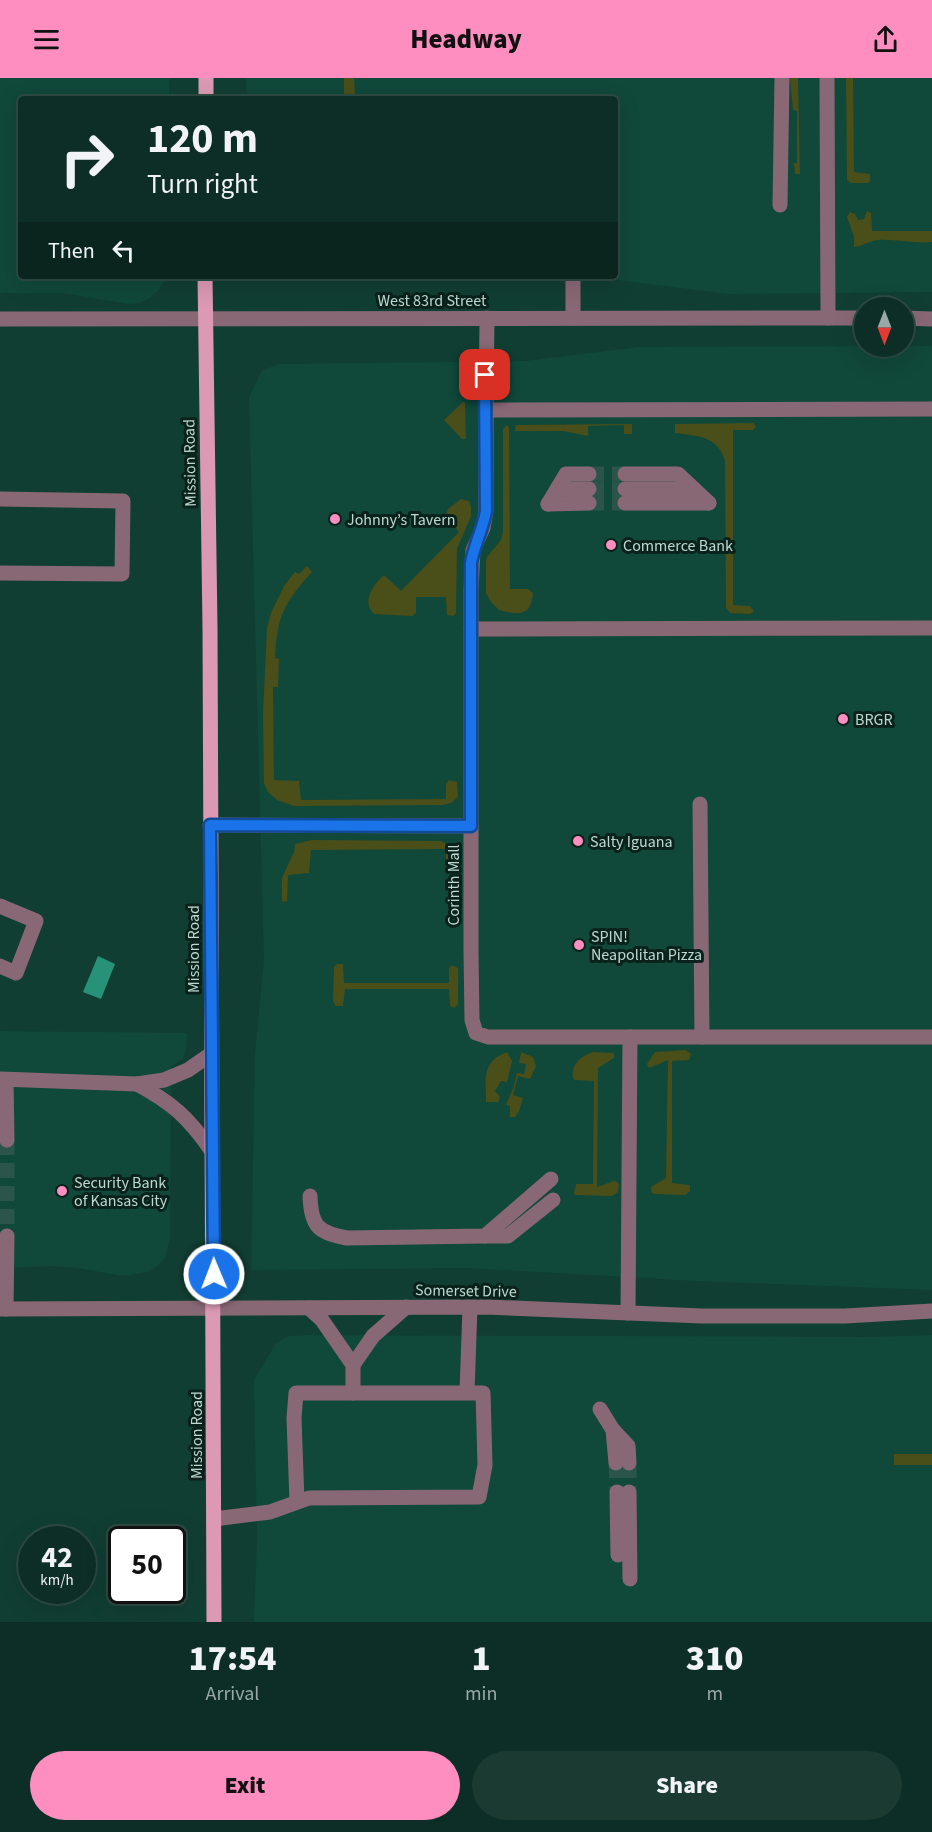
<!DOCTYPE html>
<meta charset="utf-8">
<style>
body{margin:0;font-family:"Source Sans 3",sans-serif;background:#1b3a32;color:#f1f3f6;height:100vh;display:flex;flex-direction:column;font-size:22px;white-space:nowrap}
*{box-sizing:border-box;margin:0}
p{font-size:20px;color:#9aa8a7}
.icon{flex:none;width:33px;height:33px;fill:none;stroke:currentColor;stroke-width:2;stroke-linecap:round;stroke-linejoin:round}
.map{position:relative;height:1544px;overflow:hidden}
.sheet{display:flex;flex-direction:column;background:#0d2e26;flex:1}
.sheet>*{flex:none}
.hud{position:absolute;left:18px;top:18px;width:600px;height:183px;border-radius:6px;box-shadow:0 6px 24px #0002,0 0 0 2px #2d4a43;background:#0d2e26;color:#f1f3f6;overflow:hidden}
.needle{width:39px;rotate:180deg}
.fabs{position:absolute;left:854px;top:219px;display:grid;gap:12px}
.fabs a{display:grid;place-items:center;width:60px;height:60px;border-radius:50%;background:#0d2e26;box-shadow:0 6px 24px #0002,0 0 0 2px #2d4a43;font-size:30px}
.speed{position:absolute;left:18px;top:1448px;display:flex;gap:12px;font-size:30px;font-weight:700;text-align:center}
.speed>*{display:grid;place-content:center;width:78px;height:78px;border-radius:50%;background:#0d2e26;box-shadow:0 6px 24px #0002,0 0 0 2px #2d4a43;line-height:1}
.speed small{font-size:15px;font-weight:400}
.speed .limit{border:3px solid #111;border-radius:9px;background:#fff;color:#111}
.pin{position:absolute;display:grid;place-items:center;width:51px;height:51px;color:#fff;margin:-26px;border-radius:12px;box-shadow:0 3px 9px #0006}
.me{position:absolute;width:66px;margin:-33px;rotate:359deg;stroke-linejoin:round;filter:drop-shadow(0 0 4px #0008)}
.turn{display:flex;align-items:center;gap:21px;height:126px;padding:0 30px;font-size:27px}
.turn .icon{width:78px;height:78px;stroke-width:2.5}
.turn b{display:block;font-size:42px;line-height:51px}
.then{display:flex;align-items:center;height:57px;padding:0 30px;background:#0003;gap:12px;font-size:22px}
.eta{display:flex;justify-content:space-evenly;align-items:center;height:102px;text-align:center}
.eta b{font-size:36px;font-weight:800;line-height:42px}
.button{display:flex;gap:12px;margin-top:auto;padding:12px 30px}
.button a{flex:1;height:69px;border-radius:36px;background:#fd8ebf;color:#111;font-size:24px;font-weight:800;line-height:69px;text-align:center}
.button a+a{background:#1b3a32;color:#f1f3f6}
header{display:flex;justify-content:space-between;align-items:center;height:78px;padding:0 30px;background:#fd8ebf;color:#111;font-size:27px;font-weight:800}
.map>svg:first-child{display:block}
.built{fill:#10483a}
.green{fill:#4a4e19}
.water{fill:#289278}
.lines{fill:none;stroke-linecap:round;stroke-linejoin:round}
.minor-tunnel{stroke:#2b554a;stroke-width:15;stroke-dasharray:15 8;stroke-linecap:butt}
.minor{stroke:#896875;stroke-width:15}
.major{stroke:#db99b4;stroke-width:15}
.route-casing{stroke:#114b97;stroke-width:15}
.route{stroke:#1a73e8;stroke-width:10}
.poi-dot{fill:#fd8ebf;stroke:#0a221b;stroke-width:2}
.labels{text-anchor:middle;stroke-width:6;stroke-linejoin:round;paint-order:stroke}
.street-label{font-size:16px;fill:#bcd9cf;stroke:#0a221b}
.poi-label{font-size:16px;fill:#bcd9cf;stroke:#0a221b;text-anchor:start}
</style>
<header><svg class="icon" aria-label="menu" viewBox="0 0 24 24"><path d="M4 6h16M4 12h16M4 18h16"/></svg>Headway<svg class="icon" aria-label="share" viewBox="0 0 24 24"><path d="M12 15V3M7 8l5-5 5 5M5 13v7h14v-7"/></svg></header>
<div class="map">
<svg width="932" height="1544" viewBox="0 0 932 1544">
<rect width="100%" height="100%" fill="#113e33"/>
<g class="built">
<path d="M0,0H169V21H21V198H167L158,213L149,220L140,225L129,226L62,215H0Z"/>
<path d="M246,0H932V214L729,216L608,201L255,203L251,198H615V21H247Z"/>
<path d="M932,268V1212L695,1203L468,1190L251,1192L255,976L264,881L249,319L262,293L278,286L526,283L639,269Z"/>
<path d="M0,953L187,955L186,972L183,980L171,989L170,1161L165,1180L157,1188L147,1194L123,1198L78,1190L54,1188L0,1190Z"/>
<path d="M310,1257L871,1259L932,1257V1544H254L257,1463L254,1302L276,1265L289,1258Z"/>
</g>
<g class="green">
<path d="M344,0H354L355,21H344Z"/>
<path d="M790,0H798L800,96H795L794,85H797V33L793,32Z"/>
<path d="M846,0H853L854,94L870,96V103L868,105H851L847,102Z"/>
<path d="M867,133L871,135L872,153H932V164C914,166 896,161 878,162C869,163 863,168 854,169V159L847,139L850,134L855,136L858,142L864,141Z"/>
<path d="M463,324L465,325L466,360L465,361H462L444,342Z"/>
<path d="M753,345L756,348L753,352H733V527L750,528L754,533L750,536L730,535L726,530L725,383C718,358 698,358 675,355V346Z"/>
<path d="M632,346V356H624V347L588,348V358L563,353H515L516,347Z"/>
<path d="M507,347L509,350L510,511H528L533,515C531,539 518,537 499,532L491,524L486,515V483L487,479L501,462L503,454V351Z"/>
<path d="M461,421L469,423L471,429V438L457,471L456,535L453,538L447,537L446,519H416V535L412,538L374,536C361,524 373,507 384,497L401,513L459,454L446,437L448,431Z"/>
<path d="M307,488L312,494C284,525 277,538 275,580L279,581L278,609H273L274,702L299,703L301,722L446,721V706L449,702L457,704L458,719L451,725L442,727L294,728L277,722L268,714L264,705L263,636L267,550L271,535L284,508L295,494L299,496Z"/>
<path d="M312,762L440,763C452,767 455,772 458,785L454,790H446V771L311,772L309,795L288,797L287,823L282,824V800L294,774L295,766Z"/>
<path d="M337,886H343L344,905H449V890L452,887L458,890V926L454,930L450,928L449,911H345L343,928H336L333,923L334,889Z"/>
<path d="M686,972L691,976L689,982L672,983V1105L690,1107V1113L685,1117L655,1116L652,1115L651,1109L666,1100L668,982L649,990L647,986L655,974Z"/>
<path d="M507,974L512,983L507,1004L501,1003L495,1013L500,1019L498,1024H486C486,1001 481,984 507,974Z"/>
<path d="M521,974L533,979L536,988L530,1001L518,998L513,1017L523,1020L519,1033L515,1039H510V1028L506,1027L514,1008L517,995L524,996L526,986L519,985Z"/>
<path d="M593,974L614,975V980L598,990L597,1109L614,1103L617,1104L619,1107L618,1114L612,1118L576,1117L574,1116L576,1106H593L594,1003L575,1002L573,1000C571,986 581,978 593,974Z"/>
<rect x="894" y="1376" width="38" height="11"/>
</g>
<path class="water" d="M98,878L115,886L101,921L83,914Z"/>
<g class="lines">
<g class="minor-tunnel">
<path d="M589,396H625"/>
<path d="M589,411H625"/>
<path d="M589,425H625"/>
<path d="M7,1062V1158"/>
<path d="M616,1385L617,1414"/>
<path d="M629,1385V1414"/>
</g>
<g class="minor">
<path d="M827,0L828,240"/>
<path d="M780,127L782,0"/>
<path d="M573,198V240"/>
<path d="M903,240L932,241"/>
<path d="M0,241L864,240"/>
<path d="M932,331L486,332V433L483,450L473,472L471,512V873L472,942L476,955L488,959H932"/>
<path d="M486,332L487,240"/>
<path d="M625,396H678L694,411"/>
<path d="M557,411L566,396H589"/>
<path d="M625,411H694L709,425"/>
<path d="M0,421L123,423L122,496L0,495"/>
<path d="M625,425H709"/>
<path d="M548,426L557,411H589"/>
<path d="M548,426L589,425"/>
<path d="M471,551L932,550"/>
<path d="M700,726L702,959"/>
<path d="M210,747L471,748"/>
<path d="M0,828L36,843L16,895L0,888"/>
<path d="M0,1001L137,1006L164,1002L188,992L211,976"/>
<path d="M6,1002L7,1062"/>
<path d="M137,1006C172,1025 188,1039 211,1072"/>
<path d="M310,1118C311,1148 318,1155 347,1160L485,1158L551,1101"/>
<path d="M485,1158H508L553,1122"/>
<path d="M309,1230L322,1242L353,1287V1315"/>
<path d="M0,1231L487,1229L702,1238H845L932,1233"/>
<path d="M6,1231L7,1158"/>
<path d="M628,1235L630,959"/>
<path d="M353,1287L373,1258L406,1229"/>
<path d="M467,1314L470,1229"/>
<path d="M600,1331L613,1352L616,1385"/>
<path d="M613,1352L628,1368L629,1385"/>
<path d="M617,1414L618,1477"/>
<path d="M629,1414L630,1501"/>
<path d="M214,1441L270,1434L309,1420L479,1419L485,1387L483,1315H296L294,1340L297,1424"/>
</g>
<g class="major">
<path d="M206,21V0"/>
<path d="M205,198L210,550L214,1544"/>
</g>
</g>
<g class="lines">
<g class="route-casing">
<path id="route" d="M214,1196L210,747L471,748V485C474,467 483,451 486,433L485,297"/>
</g>
<use href="#route" class="route"/>
</g>
<g class="poi-dot">
<circle cx="335" cy="441" r="6"/>
<circle cx="611" cy="467" r="6"/>
<circle cx="843" cy="641" r="6"/>
<circle cx="578" cy="763" r="6"/>
<circle cx="579" cy="867" r="6"/>
<circle cx="62" cy="1113" r="6"/>
</g>
<g class="labels">
<g class="street-label">
<text x="432" y="228">West 83rd Street</text>
<text transform="translate(189 385) rotate(-91)" y="6">Mission Road</text>
<text transform="translate(453 807) rotate(-90)" y="6">Corinth Mall</text>
<text transform="translate(193 871) rotate(-90)" y="6">Mission Road</text>
<text transform="translate(466 1212) rotate(1)" y="6">Somerset Drive</text>
<text transform="translate(196 1357) rotate(-90)" y="6">Mission Road</text>
</g>
<g class="poi-label">
<text x="347" y="447">Johnny’s Tavern</text>
<text x="623" y="473">Commerce Bank</text>
<text x="855" y="647">BRGR</text>
<text x="590" y="769">Salty Iguana</text>
<text x="591" y="864">SPIN!<tspan x="591" dy="18">Neapolitan Pizza</tspan></text>
<text x="74" y="1110">Security Bank<tspan x="74" dy="18">of Kansas City</tspan></text>
</g>
</g>
</svg>
<div class="fabs">
<a><svg class="needle" viewBox="-14 -14 28 28"><path d="M0-13l5 13h-10z" fill="#e53935"/><path d="M0 13l5-13h-10z" fill="#9aa8a7"/></svg></a>
</div>
<div class="speed"><div>42<small>km/h</small></div><div class="limit">50</div></div>
<div class="pin" style="left:485px;top:297px;background:#d93025"><svg class="icon" aria-label="arrive" viewBox="0 0 24 24"><path d="M6 21V4h12l-3 4 3 4H6"/></svg></div>
<svg class="me" style="left:214px;top:1196px" viewBox="-20 -20 40 40"><circle r="17" fill="#1a73e8" stroke="#fff" stroke-width="3"/><path d="M0-11L8 9 0 5-8 9z" fill="#fff"/></svg>
<div class="hud">
<div class="turn"><svg class="icon" aria-label="right" viewBox="0 0 24 24"><path d="M7 20v-9h11M14 6l5 5-5 5"/></svg><div><b>120 m</b>Turn right</div></div>
<div class="then">Then<svg class="icon" aria-label="left" viewBox="0 0 24 24"><path d="M17 20v-9H6M10 6l-5 5 5 5"/></svg></div>
</div>
</div>
<section class="sheet">
<div class="eta">
<div><b>17:54</b><p>Arrival</p></div>
<div><b>1</b><p>min</p></div>
<div><b>310</b><p>m</p></div>
</div>
<div class="button"><a>Exit</a><a>Share</a></div>
</section>
